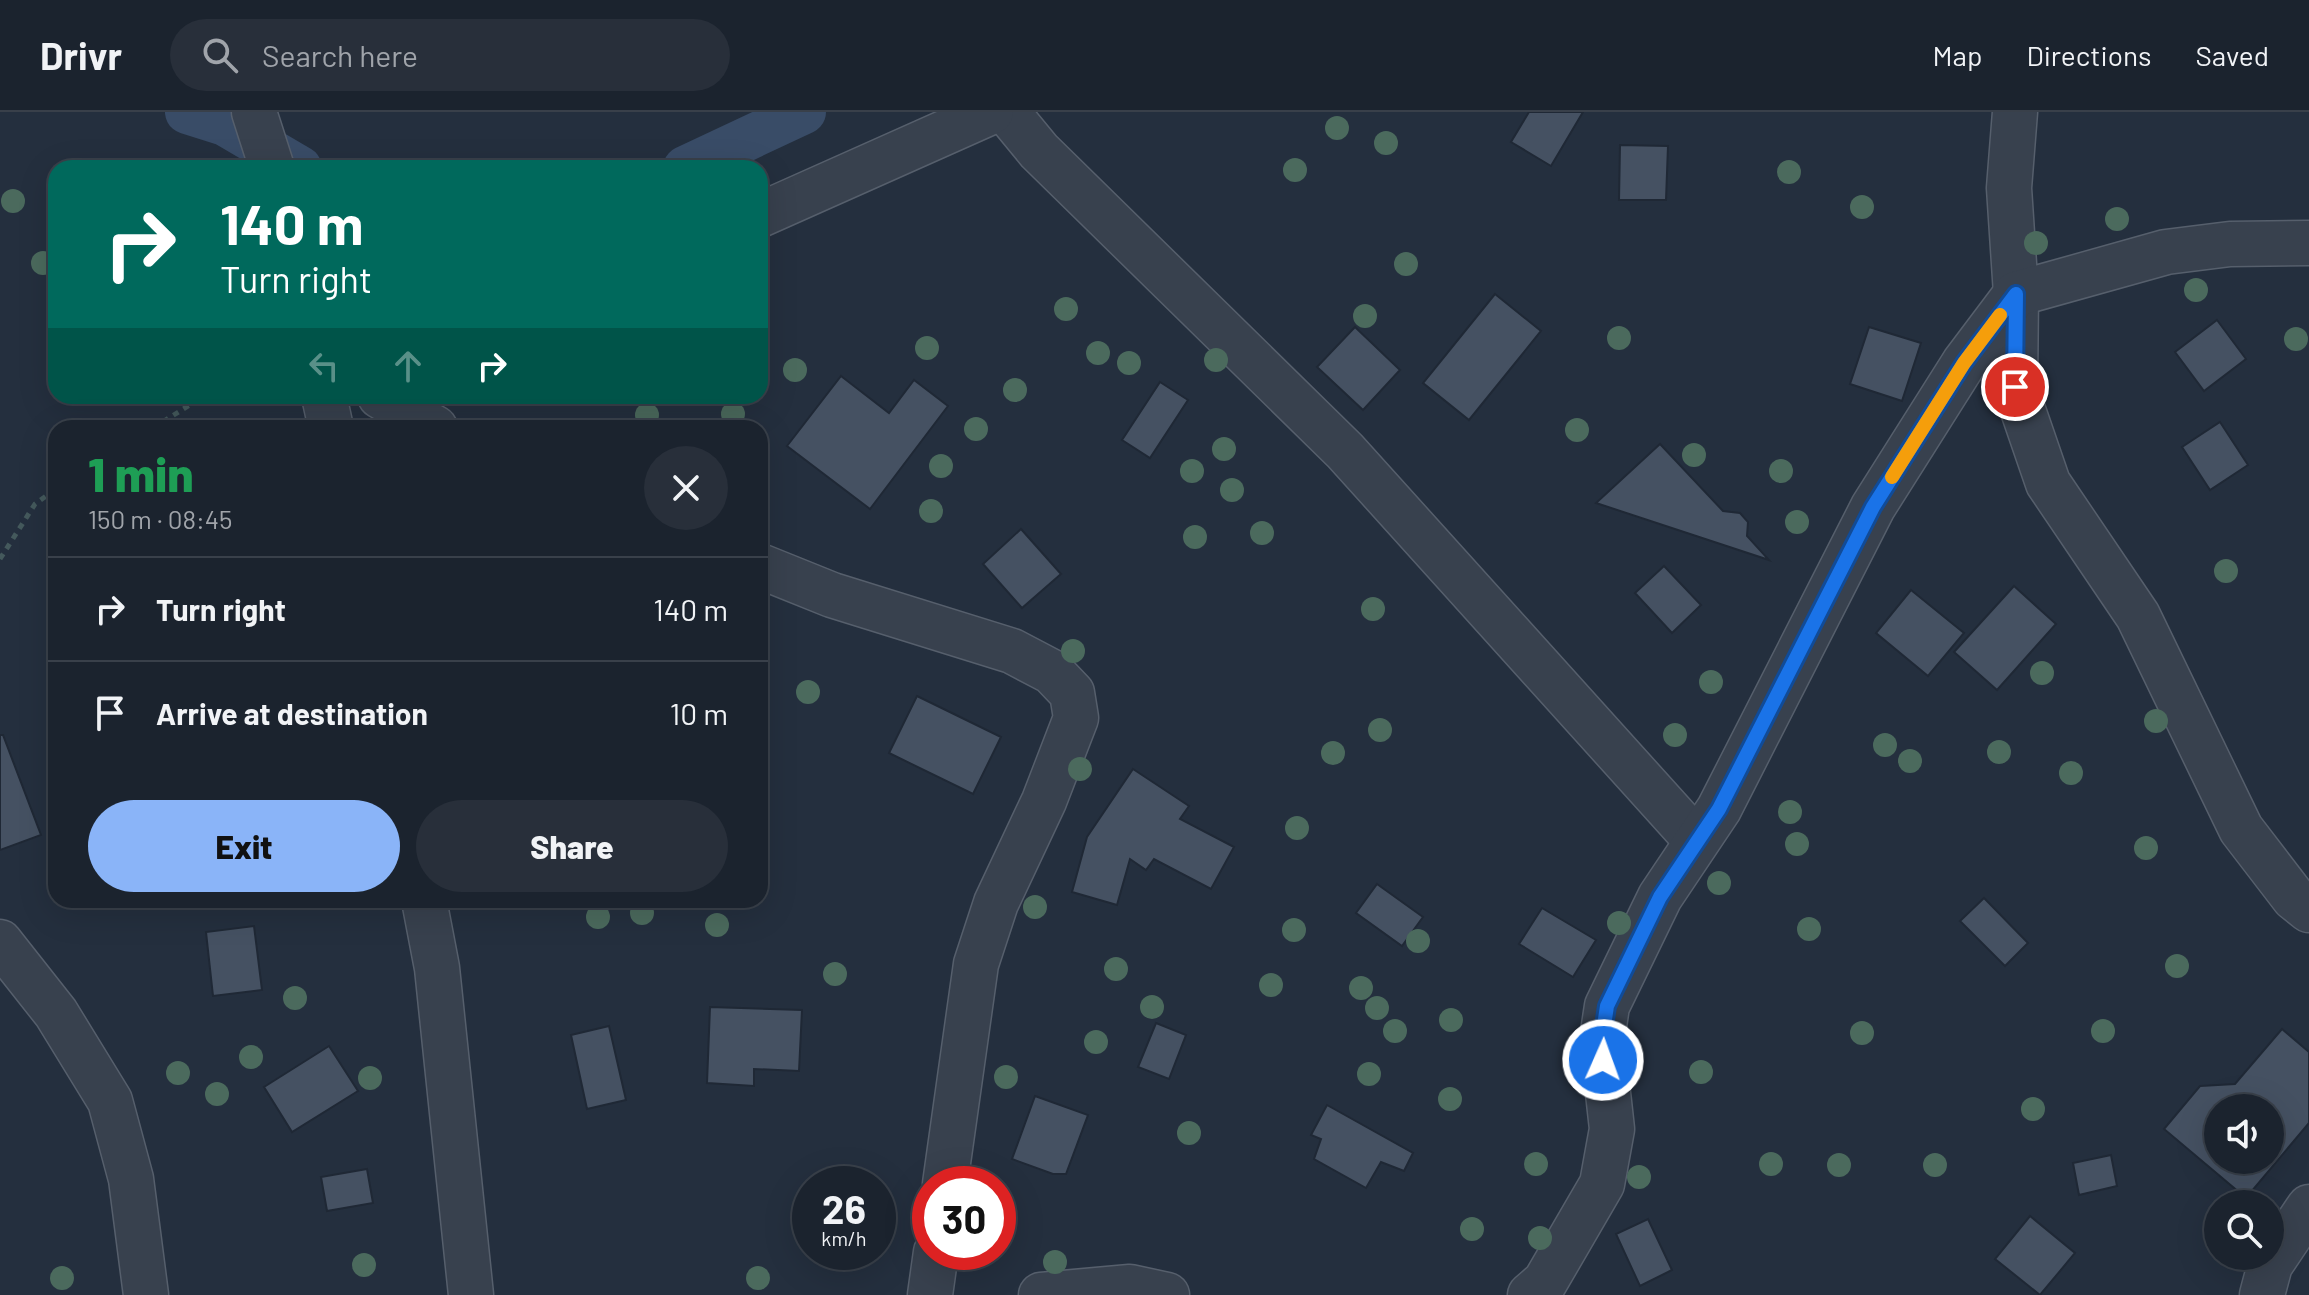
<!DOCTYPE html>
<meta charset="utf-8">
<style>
body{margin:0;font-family:Barlow,sans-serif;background:#282f3a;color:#f1f3f6;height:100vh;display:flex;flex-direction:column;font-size:30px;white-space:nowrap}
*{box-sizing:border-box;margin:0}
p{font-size:26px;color:#a0a4aa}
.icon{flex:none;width:44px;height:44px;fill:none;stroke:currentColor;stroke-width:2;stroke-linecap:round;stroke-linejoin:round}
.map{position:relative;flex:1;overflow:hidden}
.sheet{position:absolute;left:48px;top:308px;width:720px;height:488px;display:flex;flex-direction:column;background:#1b232e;border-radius:24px;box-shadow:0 8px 32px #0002,0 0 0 2px #39404a}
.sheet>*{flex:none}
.hud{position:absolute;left:48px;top:48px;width:720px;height:244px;border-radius:24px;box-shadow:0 8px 32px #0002,0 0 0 2px #39404a;background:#00695c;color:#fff;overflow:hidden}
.controls{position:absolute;left:2204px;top:982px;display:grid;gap:16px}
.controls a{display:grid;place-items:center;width:80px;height:80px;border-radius:50%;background:#1b232e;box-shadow:0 8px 32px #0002,0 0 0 2px #39404a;font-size:40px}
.speed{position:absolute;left:792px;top:1054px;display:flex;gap:16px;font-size:40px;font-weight:700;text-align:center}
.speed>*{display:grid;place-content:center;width:104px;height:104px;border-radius:50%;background:#1b232e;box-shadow:0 8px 32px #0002,0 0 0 2px #39404a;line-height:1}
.speed small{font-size:20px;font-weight:400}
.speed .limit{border:12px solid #d22;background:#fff;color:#111}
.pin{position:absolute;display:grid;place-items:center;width:68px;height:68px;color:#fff;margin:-34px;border:4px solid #fff;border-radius:50%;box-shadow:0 2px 8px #0007}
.me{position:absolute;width:88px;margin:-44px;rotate:2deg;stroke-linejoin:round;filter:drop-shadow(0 0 6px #0008)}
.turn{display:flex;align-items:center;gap:28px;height:168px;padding:0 40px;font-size:36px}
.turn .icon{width:104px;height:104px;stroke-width:2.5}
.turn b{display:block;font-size:56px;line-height:68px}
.lanes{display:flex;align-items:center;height:76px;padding:0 40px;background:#0003;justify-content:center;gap:40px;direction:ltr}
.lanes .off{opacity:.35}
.round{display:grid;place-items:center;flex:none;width:84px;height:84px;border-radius:42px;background:#282f3a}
.headline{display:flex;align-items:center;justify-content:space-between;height:136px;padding:0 40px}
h1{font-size:48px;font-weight:800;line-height:60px;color:#1e9e55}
.button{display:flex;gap:16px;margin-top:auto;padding:16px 40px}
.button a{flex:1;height:92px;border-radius:48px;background:#8ab4f8;color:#111;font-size:32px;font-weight:800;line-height:92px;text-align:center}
.button a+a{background:#282f3a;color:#f1f3f6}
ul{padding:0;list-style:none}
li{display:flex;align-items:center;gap:24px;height:104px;padding:0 40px;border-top:2px solid #39404a}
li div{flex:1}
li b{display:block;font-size:30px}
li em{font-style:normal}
header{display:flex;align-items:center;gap:48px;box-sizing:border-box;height:112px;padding:0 40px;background:#1b232e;border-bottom:2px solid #39404a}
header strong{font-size:38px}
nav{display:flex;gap:44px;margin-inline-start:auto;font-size:28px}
.search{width:560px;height:72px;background:#282f3a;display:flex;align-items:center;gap:20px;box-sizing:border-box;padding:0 28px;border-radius:44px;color:#a0a4aa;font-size:30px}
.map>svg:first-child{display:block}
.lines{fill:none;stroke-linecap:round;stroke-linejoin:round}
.canal{stroke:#394c67;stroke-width:44}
.building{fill:#455162;stroke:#1f2835;stroke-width:2;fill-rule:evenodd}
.minor-casing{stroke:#565f6c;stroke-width:47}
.path{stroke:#44595c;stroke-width:5;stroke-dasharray:6 6;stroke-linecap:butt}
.minor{stroke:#38414e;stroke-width:44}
.tree{fill:#4b6a5d}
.route-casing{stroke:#114b97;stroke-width:20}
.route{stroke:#1a73e8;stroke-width:14}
.slow{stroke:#f59e0b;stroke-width:14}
</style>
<header>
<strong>Drivr</strong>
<div class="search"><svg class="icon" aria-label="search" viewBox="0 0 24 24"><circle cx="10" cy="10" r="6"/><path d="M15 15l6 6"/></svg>Search here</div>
<nav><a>Map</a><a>Directions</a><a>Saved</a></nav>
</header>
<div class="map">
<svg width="2309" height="1183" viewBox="0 0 2309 1183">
<rect width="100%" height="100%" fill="#242f3e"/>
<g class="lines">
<g class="canal">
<path d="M187,0L225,12L300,56"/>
<path d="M685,56L804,0"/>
</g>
</g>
<g class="building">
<path d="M1529,0H1583L1551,54L1511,30Z"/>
<path d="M1620,33L1668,34L1666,88H1619Z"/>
<path d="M1495,182L1541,219L1469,308L1423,271Z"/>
<path d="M2217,208L2246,247L2204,279L2175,240Z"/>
<path d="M1355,215L1400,258L1363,298L1317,255Z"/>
<path d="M1869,215L1921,231L1902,289L1850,272Z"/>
<path d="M841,264L889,301L914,268L948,294L870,397L787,334Z"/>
<path d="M1160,270L1188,288L1150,346L1122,328Z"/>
<path d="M2220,310L2248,353L2210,378L2182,335Z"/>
<path d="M1660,332L1723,399L1740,401L1748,410L1747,424L1769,448L1596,391Z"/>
<path d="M1021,417L1061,462L1022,496L983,452Z"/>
<path d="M1664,454L1701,493L1672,521L1635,481Z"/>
<path d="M2014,474L2056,512L1997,578L1954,540Z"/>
<path d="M1911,478L1964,521L1928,564L1876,521Z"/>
<path d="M917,584L1001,625L973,682L889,641Z"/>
<path d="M0,623H3L41,723L0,738Z"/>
<path d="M1133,657L1189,694L1180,707L1234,735L1211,777L1154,747L1146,758L1130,747L1117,793L1072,780L1087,725Z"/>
<path d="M1377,772L1423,805L1402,834L1356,801Z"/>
<path d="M1984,786L2028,831L2005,854L1960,809Z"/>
<path d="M1542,796L1596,828L1573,865L1519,832Z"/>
<path d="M254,814L262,878L213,884L206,820Z"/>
<path d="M710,895L802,898L799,959L754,957V974L707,971Z"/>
<path d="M1156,911L1186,923L1169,967L1138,955Z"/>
<path d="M609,914L626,988L587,997L571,923Z"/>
<path d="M2282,917L2309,940V1011L2246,1086L2164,1017L2200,974L2235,972ZM2218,996H2270V1048H2218Z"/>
<path d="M329,934L358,979L292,1020L264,975Z"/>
<path d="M1035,984L1088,1003L1066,1062H1053L1012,1047Z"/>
<path d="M1327,993L1413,1041L1404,1059L1381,1050L1366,1076L1314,1047L1321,1027L1311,1023Z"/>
<path d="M2111,1043L2117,1074L2079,1083L2073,1051Z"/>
<path d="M367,1057L373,1091L327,1099L321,1065Z"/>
<path d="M2030,1104L2075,1141L2040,1183L1995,1147Z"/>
<path d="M1648,1107L1672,1158L1640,1174L1616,1122Z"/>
</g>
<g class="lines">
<g class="minor-casing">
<g id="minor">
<path d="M254,0L272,56"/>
<path d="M1007,0L1039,39L1345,339L1696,728"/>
<path d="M2015,0L2009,76L2016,182L2015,275L2048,371L2138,504L2241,717L2294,786L2309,798"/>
<path d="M760,103L991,0"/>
<path d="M324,284L331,316"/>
<path d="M380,284L435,316"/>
<path d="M760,454L832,483L1012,539L1052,560L1072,581L1076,606L1044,689L996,791L976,852L945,1072"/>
<path d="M424,788L437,856L471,1183"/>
<path d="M0,830L56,901L110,989L131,1067L146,1183"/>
<path d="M930,1183L936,1140"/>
<path d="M1041,1183L1130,1175L1167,1183"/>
<path d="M1530,1183L1545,1170L1602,1072L1612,1017L1602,927L1607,894L1660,785L1719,697L1873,395L1964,251L2016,182L2166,140L2230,132L2309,131"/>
<path d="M2262,1183L2270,1153L2309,1095"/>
</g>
</g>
<g class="path">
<path d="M153,316L204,284"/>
<path d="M0,447L35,392L56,377"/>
</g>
<use href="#minor" class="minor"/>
</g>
<g class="tree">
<circle cx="1337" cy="16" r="12"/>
<circle cx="1386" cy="31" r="12"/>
<circle cx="1295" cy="58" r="12"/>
<circle cx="1789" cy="60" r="12"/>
<circle cx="13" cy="89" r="12"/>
<circle cx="1862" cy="95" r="12"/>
<circle cx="2117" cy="107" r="12"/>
<circle cx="2036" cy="131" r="12"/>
<circle cx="43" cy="151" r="12"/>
<circle cx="1406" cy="152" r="12"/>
<circle cx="2196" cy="178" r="12"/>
<circle cx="1066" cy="197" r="12"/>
<circle cx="1365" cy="204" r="12"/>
<circle cx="1619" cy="226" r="12"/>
<circle cx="2296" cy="227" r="12"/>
<circle cx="927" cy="236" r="12"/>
<circle cx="1098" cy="241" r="12"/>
<circle cx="1216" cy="248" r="12"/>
<circle cx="1129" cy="251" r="12"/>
<circle cx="795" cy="258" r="12"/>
<circle cx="1015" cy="278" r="12"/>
<circle cx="733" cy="302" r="12"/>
<circle cx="647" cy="303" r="12"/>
<circle cx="976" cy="317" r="12"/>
<circle cx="1577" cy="318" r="12"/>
<circle cx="1224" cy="337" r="12"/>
<circle cx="1694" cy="343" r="12"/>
<circle cx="941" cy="354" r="12"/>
<circle cx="1192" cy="359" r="12"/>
<circle cx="1781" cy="359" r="12"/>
<circle cx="1232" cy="378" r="12"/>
<circle cx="931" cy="399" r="12"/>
<circle cx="1797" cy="410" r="12"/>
<circle cx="1262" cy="421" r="12"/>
<circle cx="1195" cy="425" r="12"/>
<circle cx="2226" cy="459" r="12"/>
<circle cx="1373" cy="497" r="12"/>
<circle cx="1073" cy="539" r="12"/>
<circle cx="2042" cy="561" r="12"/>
<circle cx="1711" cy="570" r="12"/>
<circle cx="808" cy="580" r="12"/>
<circle cx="2156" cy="609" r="12"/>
<circle cx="1380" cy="618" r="12"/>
<circle cx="1675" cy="623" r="12"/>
<circle cx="1885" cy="633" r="12"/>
<circle cx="1999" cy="640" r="12"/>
<circle cx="1333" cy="641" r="12"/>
<circle cx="1910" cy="649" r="12"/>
<circle cx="1080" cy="657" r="12"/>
<circle cx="2071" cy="661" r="12"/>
<circle cx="1790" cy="700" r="12"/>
<circle cx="1297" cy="716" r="12"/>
<circle cx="1797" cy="732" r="12"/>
<circle cx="2146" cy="736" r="12"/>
<circle cx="1719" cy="771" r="12"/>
<circle cx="1035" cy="795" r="12"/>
<circle cx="642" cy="801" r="12"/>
<circle cx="598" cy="805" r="12"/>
<circle cx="1619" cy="811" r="12"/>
<circle cx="717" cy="813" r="12"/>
<circle cx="1809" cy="817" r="12"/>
<circle cx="1294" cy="818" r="12"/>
<circle cx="1418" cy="829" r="12"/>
<circle cx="2177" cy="854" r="12"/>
<circle cx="1116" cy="857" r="12"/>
<circle cx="835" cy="862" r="12"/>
<circle cx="1271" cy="873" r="12"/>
<circle cx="1361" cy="876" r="12"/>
<circle cx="295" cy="886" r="12"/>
<circle cx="1152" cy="895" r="12"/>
<circle cx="1377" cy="896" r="12"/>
<circle cx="1451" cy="908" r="12"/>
<circle cx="1395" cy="919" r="12"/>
<circle cx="2103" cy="919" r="12"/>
<circle cx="1862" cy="921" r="12"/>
<circle cx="1096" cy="930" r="12"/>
<circle cx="251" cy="945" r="12"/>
<circle cx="1701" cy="960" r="12"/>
<circle cx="178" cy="961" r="12"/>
<circle cx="1369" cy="962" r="12"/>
<circle cx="1006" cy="965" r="12"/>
<circle cx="370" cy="966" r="12"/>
<circle cx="217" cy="982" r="12"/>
<circle cx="1450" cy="987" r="12"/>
<circle cx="2033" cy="997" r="12"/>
<circle cx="1189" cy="1021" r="12"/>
<circle cx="1536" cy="1052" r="12"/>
<circle cx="1771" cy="1052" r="12"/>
<circle cx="1839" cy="1053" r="12"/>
<circle cx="1935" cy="1053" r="12"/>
<circle cx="1639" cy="1065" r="12"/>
<circle cx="1472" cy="1117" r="12"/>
<circle cx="1540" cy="1126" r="12"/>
<circle cx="1055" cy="1150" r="12"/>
<circle cx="364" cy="1153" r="12"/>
<circle cx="62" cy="1166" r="12"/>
<circle cx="758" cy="1166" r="12"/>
</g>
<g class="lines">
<g class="route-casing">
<path id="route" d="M1603,948L1602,927L1607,894L1660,785L1719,697L1873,395L1964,251L2016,182L2015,275"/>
</g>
<use href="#route" class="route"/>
<path class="slow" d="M1892,365L1964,251L2000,203"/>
</g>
</svg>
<div class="controls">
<a><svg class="icon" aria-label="sound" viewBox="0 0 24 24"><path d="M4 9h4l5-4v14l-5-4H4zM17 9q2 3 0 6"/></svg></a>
<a><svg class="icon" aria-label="search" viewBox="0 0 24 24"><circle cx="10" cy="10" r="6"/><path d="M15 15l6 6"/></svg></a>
</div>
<div class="speed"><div>26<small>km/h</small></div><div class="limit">30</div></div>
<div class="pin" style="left:2015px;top:275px;background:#d93025"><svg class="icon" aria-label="arrive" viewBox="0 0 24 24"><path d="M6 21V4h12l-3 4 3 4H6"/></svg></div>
<svg class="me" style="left:1603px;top:948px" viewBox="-20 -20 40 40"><circle r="17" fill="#1a73e8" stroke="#fff" stroke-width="3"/><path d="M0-11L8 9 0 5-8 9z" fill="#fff"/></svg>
<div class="hud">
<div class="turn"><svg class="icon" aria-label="right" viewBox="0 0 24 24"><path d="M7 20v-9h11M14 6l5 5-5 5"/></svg><div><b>140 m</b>Turn right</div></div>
<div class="lanes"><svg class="icon off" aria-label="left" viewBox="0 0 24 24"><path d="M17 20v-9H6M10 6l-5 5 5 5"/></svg><svg class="icon off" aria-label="ahead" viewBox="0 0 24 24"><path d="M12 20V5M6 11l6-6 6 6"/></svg><svg class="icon" aria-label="right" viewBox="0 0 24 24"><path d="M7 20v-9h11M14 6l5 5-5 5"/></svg></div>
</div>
<section class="sheet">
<div class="headline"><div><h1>1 min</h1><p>150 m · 08:45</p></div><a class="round"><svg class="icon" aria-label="close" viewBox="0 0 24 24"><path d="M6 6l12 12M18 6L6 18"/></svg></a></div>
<ul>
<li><svg class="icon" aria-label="right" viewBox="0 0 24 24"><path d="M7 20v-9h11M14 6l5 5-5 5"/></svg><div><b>Turn right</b></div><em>140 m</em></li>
<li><svg class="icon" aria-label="arrive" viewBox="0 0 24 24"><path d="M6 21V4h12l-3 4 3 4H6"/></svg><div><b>Arrive at destination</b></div><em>10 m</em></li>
</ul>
<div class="button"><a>Exit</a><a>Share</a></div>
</section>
</div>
